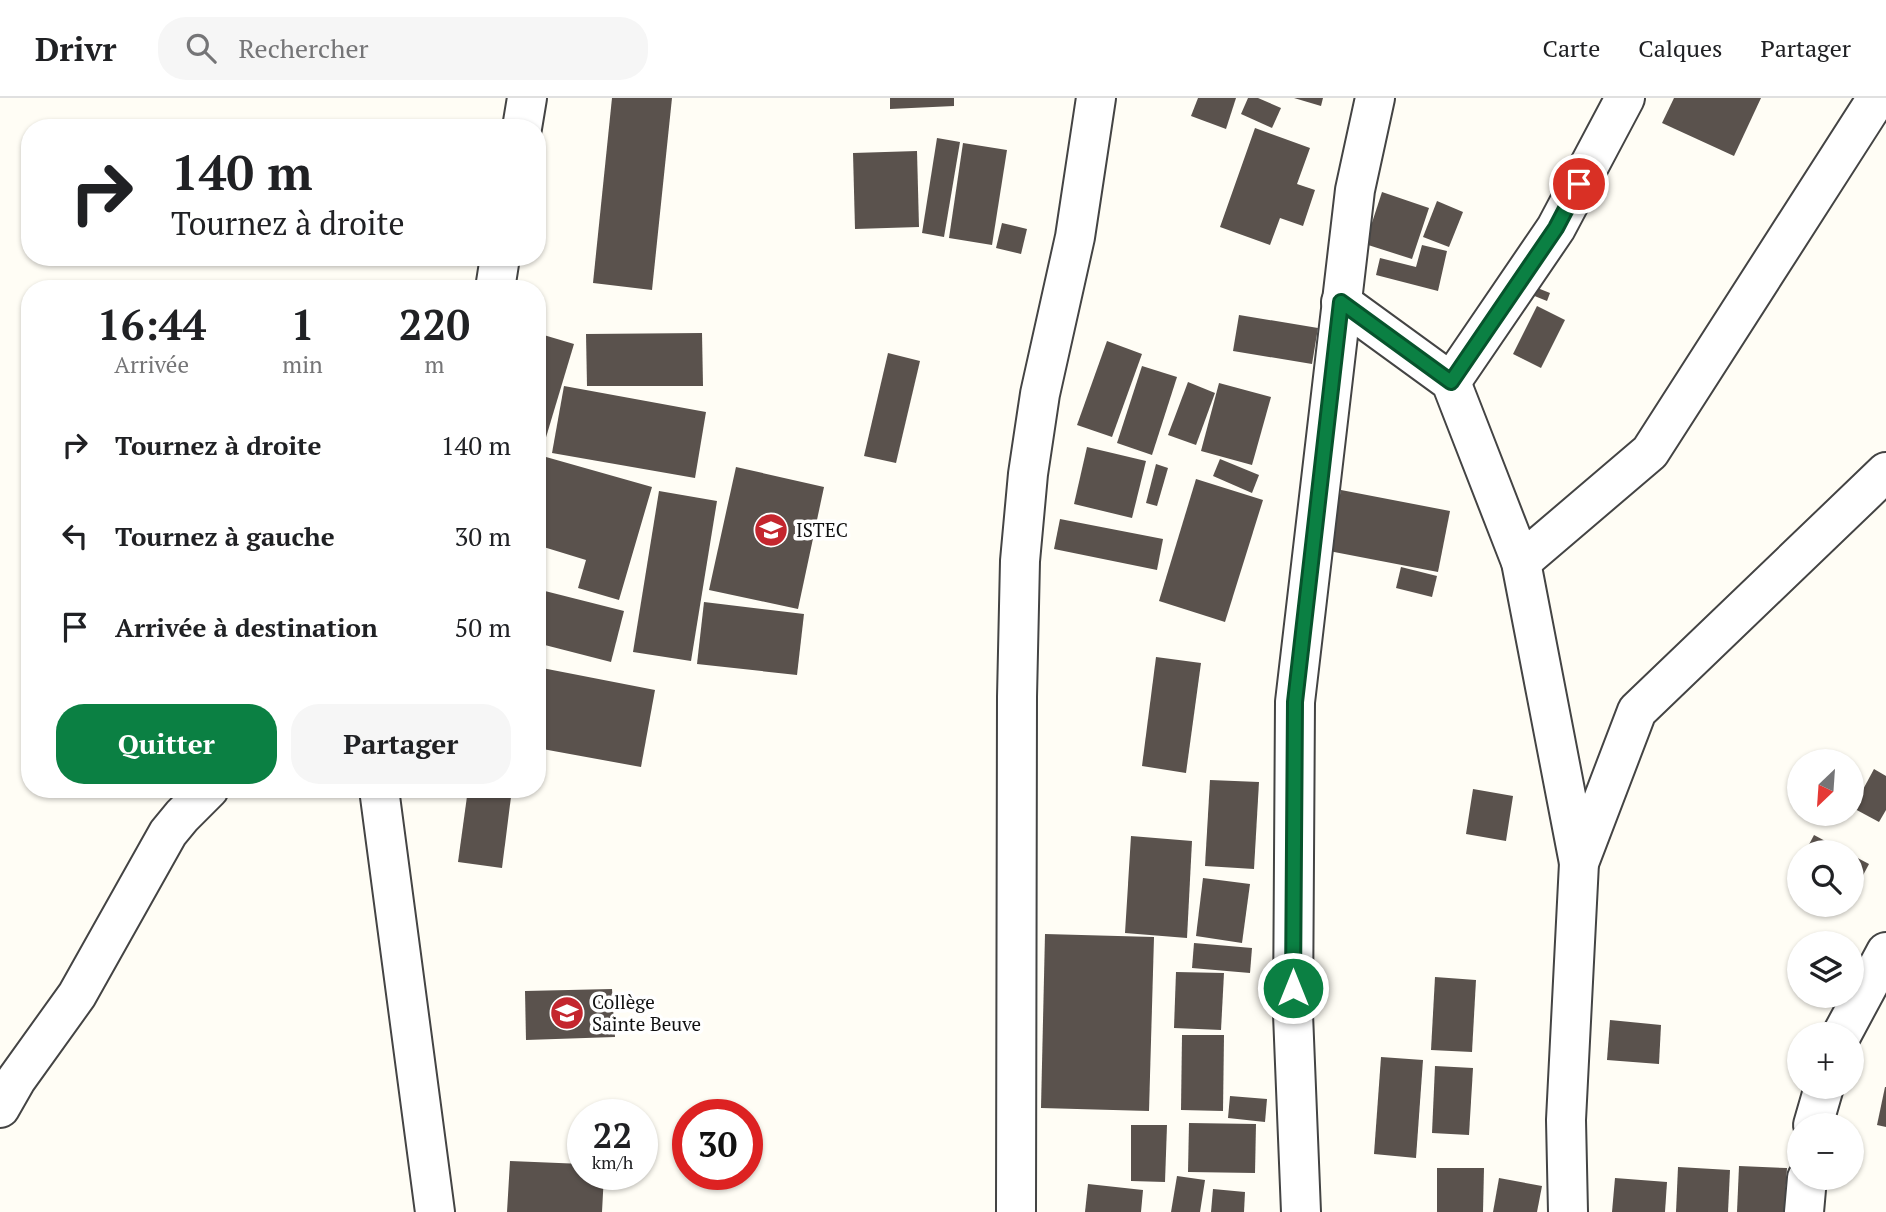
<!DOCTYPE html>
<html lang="fr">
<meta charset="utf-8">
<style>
body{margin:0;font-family:"PT Serif",serif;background:#f6f6f6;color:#202124;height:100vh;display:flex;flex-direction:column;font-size:26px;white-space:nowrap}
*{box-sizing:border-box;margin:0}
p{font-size:23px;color:#757577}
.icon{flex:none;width:38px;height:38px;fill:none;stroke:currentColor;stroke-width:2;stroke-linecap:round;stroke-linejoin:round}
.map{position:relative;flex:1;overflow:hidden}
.drawer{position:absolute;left:21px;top:182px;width:525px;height:518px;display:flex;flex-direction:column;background:#fff;border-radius:28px;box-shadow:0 2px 5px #0004}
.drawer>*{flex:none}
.hud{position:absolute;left:21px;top:21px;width:525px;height:147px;border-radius:28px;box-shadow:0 2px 5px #0004;background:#fff;color:#202124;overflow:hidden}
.needle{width:46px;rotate:205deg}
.tools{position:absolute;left:1787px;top:651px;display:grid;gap:14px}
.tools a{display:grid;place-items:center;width:77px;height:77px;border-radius:50%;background:#fff;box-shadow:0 2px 5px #0004;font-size:35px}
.speed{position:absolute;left:567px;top:1001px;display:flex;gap:14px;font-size:35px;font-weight:700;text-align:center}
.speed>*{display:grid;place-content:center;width:91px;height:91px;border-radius:50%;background:#fff;box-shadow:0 2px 5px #0004;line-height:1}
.speed small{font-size:18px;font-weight:400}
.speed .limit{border:10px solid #d22;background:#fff;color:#111}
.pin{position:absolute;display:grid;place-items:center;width:60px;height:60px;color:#fff;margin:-30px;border:4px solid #fff;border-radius:50%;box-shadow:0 2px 7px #0007}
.me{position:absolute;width:77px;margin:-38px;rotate:0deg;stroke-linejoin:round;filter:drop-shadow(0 0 5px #0008)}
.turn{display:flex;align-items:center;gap:24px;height:147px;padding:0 35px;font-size:32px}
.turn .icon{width:91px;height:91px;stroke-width:2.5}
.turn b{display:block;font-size:49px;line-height:60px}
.eta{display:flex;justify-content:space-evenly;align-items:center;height:119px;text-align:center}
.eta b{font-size:42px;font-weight:600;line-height:49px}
.action{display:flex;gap:14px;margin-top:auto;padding:14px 35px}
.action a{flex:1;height:80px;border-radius:28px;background:#0b8043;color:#fff;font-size:28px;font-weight:600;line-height:80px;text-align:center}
.action a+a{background:#f6f6f6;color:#202124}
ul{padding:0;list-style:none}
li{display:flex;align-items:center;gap:21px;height:91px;padding:0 35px}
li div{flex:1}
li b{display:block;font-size:26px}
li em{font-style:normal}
header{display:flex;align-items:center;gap:42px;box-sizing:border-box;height:98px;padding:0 35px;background:#fff;border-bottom:2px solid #e0e0e0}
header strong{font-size:33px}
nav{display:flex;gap:38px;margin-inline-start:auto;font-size:24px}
.search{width:490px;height:63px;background:#f6f6f6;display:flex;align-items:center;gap:18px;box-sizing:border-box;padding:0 24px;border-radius:28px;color:#757577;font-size:26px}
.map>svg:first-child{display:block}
.building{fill:#5a524d}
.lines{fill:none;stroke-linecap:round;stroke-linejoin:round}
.minor-casing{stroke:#444;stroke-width:42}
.minor{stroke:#fff;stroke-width:38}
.route-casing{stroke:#07532c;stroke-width:18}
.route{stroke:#0b8043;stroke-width:12}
.labels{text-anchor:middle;stroke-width:7;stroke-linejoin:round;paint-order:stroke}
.poi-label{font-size:19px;fill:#111;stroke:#fff;text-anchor:start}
</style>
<header>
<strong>Drivr</strong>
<div class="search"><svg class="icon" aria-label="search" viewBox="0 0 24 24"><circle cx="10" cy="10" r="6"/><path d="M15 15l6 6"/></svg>Rechercher</div>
<nav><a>Carte</a><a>Calques</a><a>Partager</a></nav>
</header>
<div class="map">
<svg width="1886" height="1114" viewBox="0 0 1886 1114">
<rect width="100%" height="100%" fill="#fffdf5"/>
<g class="building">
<path d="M612,0H672L652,192L593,185Z"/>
<path d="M890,0H954V8L890,11Z"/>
<path d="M1198,0H1236L1226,31L1191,18Z"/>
<path d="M1248,0H1258L1281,10L1272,30L1241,16Z"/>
<path d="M1294,0H1323L1321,8Z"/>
<path d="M1674,0H1761L1734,58L1662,25Z"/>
<path d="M1255,30L1310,50L1297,86L1315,92L1303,128L1280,120L1270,147L1220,129Z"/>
<path d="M937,40L960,44L944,139L922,135Z"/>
<path d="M963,45L1007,52L992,147L949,140Z"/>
<path d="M917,53L919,129L855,131L853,55Z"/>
<path d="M1382,94L1429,110L1412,161L1365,146Z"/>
<path d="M1437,103L1463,114L1449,149L1423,139Z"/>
<path d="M1002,125L1027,131L1021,156L996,150Z"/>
<path d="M1422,147L1447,153L1438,193L1376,177L1380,160L1416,169Z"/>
<path d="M1530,187L1550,195L1547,203L1527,195Z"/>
<path d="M1537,208L1565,222L1541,270L1513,256Z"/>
<path d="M1239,217L1318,230L1312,266L1233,253Z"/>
<path d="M537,235L574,246L538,366H537Z"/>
<path d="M702,235L703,288H587L586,236Z"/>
<path d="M1107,243L1142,256L1112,339L1077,327Z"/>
<path d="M888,255L920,263L896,365L864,358Z"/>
<path d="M1142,268L1177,279L1152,357L1117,345Z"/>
<path d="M1188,284L1215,295L1196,347L1168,337Z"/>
<path d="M1219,285L1271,299L1252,367L1201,353Z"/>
<path d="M564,288L706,314L695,380L552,355Z"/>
<path d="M1087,349L1146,363L1132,420L1074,406Z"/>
<path d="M546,359L652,389L619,502L578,490L586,462L537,447V389Z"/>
<path d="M1220,361L1259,377L1252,395L1213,378Z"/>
<path d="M1156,366L1168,370L1157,408L1146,405Z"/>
<path d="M736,369L824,389L798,511L709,492Z"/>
<path d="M1196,381L1263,402L1225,524L1159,503Z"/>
<path d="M1341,392L1450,413L1438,474L1329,453Z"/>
<path d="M659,393L717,403L691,563L633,554Z"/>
<path d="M1060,421L1163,441L1157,472L1054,451Z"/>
<path d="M1401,469L1437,478L1432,499L1396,490Z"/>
<path d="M537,491L624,513L611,564L537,545Z"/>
<path d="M704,504L804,516L797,577L697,566Z"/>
<path d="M1156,559L1201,565L1186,675L1142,668Z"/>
<path d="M537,569L655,592L641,669L537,650Z"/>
<path d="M1874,671L1886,678V712L1879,724L1853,710Z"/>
<path d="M1210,682L1259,684L1254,771L1205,768Z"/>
<path d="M468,691H512L502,770L458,764Z"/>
<path d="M1473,691L1513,698L1506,743L1466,736Z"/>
<path d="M1814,737L1846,754H1805Z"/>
<path d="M1131,738L1192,743L1187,840L1125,835Z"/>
<path d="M1852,757L1869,766L1852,798Z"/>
<path d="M1203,780L1250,786L1242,845L1196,838Z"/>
<path d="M1045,836L1154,839L1149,1013L1041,1010Z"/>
<path d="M1194,845L1252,850L1250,875L1192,870Z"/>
<path d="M1176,874L1224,875L1221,932L1174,930Z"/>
<path d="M1435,879L1476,882L1472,954L1431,952Z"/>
<path d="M612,891L615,939L526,942L525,893Z"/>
<path d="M1610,922L1661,927L1659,966L1607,962Z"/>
<path d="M1182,937H1224L1223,1013L1181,1012Z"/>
<path d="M1381,959L1423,962L1416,1060L1374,1056Z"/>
<path d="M1435,968L1473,970L1469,1037L1432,1035Z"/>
<path d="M1885,989H1886V1029L1877,1027Z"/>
<path d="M1230,998L1267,1001L1265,1024L1228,1020Z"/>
<path d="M1189,1025L1256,1026L1255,1075L1188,1074Z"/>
<path d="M1131,1027H1167L1165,1084L1131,1083Z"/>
<path d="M510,1063L583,1066V1076H604L602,1114H507Z"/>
<path d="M1739,1068L1787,1070L1784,1114H1737Z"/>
<path d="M1678,1069L1730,1072L1728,1114H1676Z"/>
<path d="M1437,1070H1484L1483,1114H1437Z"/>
<path d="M1177,1078L1205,1082L1200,1114H1171Z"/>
<path d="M1499,1080L1542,1088L1537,1114H1493Z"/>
<path d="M1615,1080L1667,1084L1665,1114H1612Z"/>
<path d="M1088,1086L1143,1092L1141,1114H1085Z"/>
<path d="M1213,1091L1245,1094L1244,1114H1211Z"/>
</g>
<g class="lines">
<g class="minor-casing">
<g id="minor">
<path d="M522,30L527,0"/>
<path d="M495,191L500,159"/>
<path d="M1341,204L1451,284L1521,464L1579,765"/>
<path d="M1451,284L1556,130L1625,0"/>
<path d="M1521,464L1650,354L1877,0"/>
<path d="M379,691L435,1114"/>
<path d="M1842,936L1886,854"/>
<path d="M0,1010L16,982L77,897L168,735L182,718L209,691"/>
<path d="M1813,1027L1824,989"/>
<path d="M1016,1114L1017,599L1020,463L1028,376L1040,296L1075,139L1096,0"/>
<path d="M1301,1114L1293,916L1295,604L1355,92L1375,0"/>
<path d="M1568,1114L1566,1022L1579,765L1637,613L1886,374"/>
<path d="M1804,1114L1807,1080"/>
</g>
</g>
<use href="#minor" class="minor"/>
</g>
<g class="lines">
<g class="route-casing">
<path id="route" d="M1293,890L1295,604L1341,204L1451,284L1556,130L1579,86"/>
</g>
<use href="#route" class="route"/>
</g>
<defs>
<g id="school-disc" transform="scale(1.75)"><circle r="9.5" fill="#c4262e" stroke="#fff"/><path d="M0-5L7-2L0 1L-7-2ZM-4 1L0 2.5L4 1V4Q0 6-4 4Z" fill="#fff"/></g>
</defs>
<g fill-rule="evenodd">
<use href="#school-disc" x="771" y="432"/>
<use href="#school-disc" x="567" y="915"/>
</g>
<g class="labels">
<g class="poi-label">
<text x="796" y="439">ISTEC</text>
<text x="592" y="911">Collège<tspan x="592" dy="22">Sainte Beuve</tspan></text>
</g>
</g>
</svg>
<div class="tools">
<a><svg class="needle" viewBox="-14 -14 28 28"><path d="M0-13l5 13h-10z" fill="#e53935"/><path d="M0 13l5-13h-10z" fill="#757577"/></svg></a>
<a><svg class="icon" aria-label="search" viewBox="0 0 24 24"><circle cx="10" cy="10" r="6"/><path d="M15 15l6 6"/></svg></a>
<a><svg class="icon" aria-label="layers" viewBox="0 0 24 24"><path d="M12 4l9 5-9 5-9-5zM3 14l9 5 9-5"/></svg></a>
<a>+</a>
<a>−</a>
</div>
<div class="speed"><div>22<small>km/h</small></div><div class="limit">30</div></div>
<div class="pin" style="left:1579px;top:86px;background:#d93025"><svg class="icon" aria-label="arrive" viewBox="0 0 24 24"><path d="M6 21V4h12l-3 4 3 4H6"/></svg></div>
<svg class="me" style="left:1293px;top:890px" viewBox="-20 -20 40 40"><circle r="17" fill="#0b8043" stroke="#fff" stroke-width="3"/><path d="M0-11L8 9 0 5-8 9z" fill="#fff"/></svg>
<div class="hud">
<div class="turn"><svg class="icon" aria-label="right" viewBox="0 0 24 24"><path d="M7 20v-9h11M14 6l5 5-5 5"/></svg><div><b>140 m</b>Tournez à droite</div></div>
</div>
<section class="drawer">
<div class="eta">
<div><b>16:44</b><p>Arrivée</p></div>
<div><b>1</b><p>min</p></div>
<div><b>220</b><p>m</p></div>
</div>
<ul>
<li><svg class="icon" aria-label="right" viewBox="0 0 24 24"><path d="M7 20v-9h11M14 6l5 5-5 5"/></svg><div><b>Tournez à droite</b></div><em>140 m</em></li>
<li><svg class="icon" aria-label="left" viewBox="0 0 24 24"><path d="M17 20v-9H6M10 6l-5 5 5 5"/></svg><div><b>Tournez à gauche</b></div><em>30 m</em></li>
<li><svg class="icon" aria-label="arrive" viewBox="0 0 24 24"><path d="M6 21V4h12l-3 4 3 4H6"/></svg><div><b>Arrivée à destination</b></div><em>50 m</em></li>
</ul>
<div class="action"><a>Quitter</a><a>Partager</a></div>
</section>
</div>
